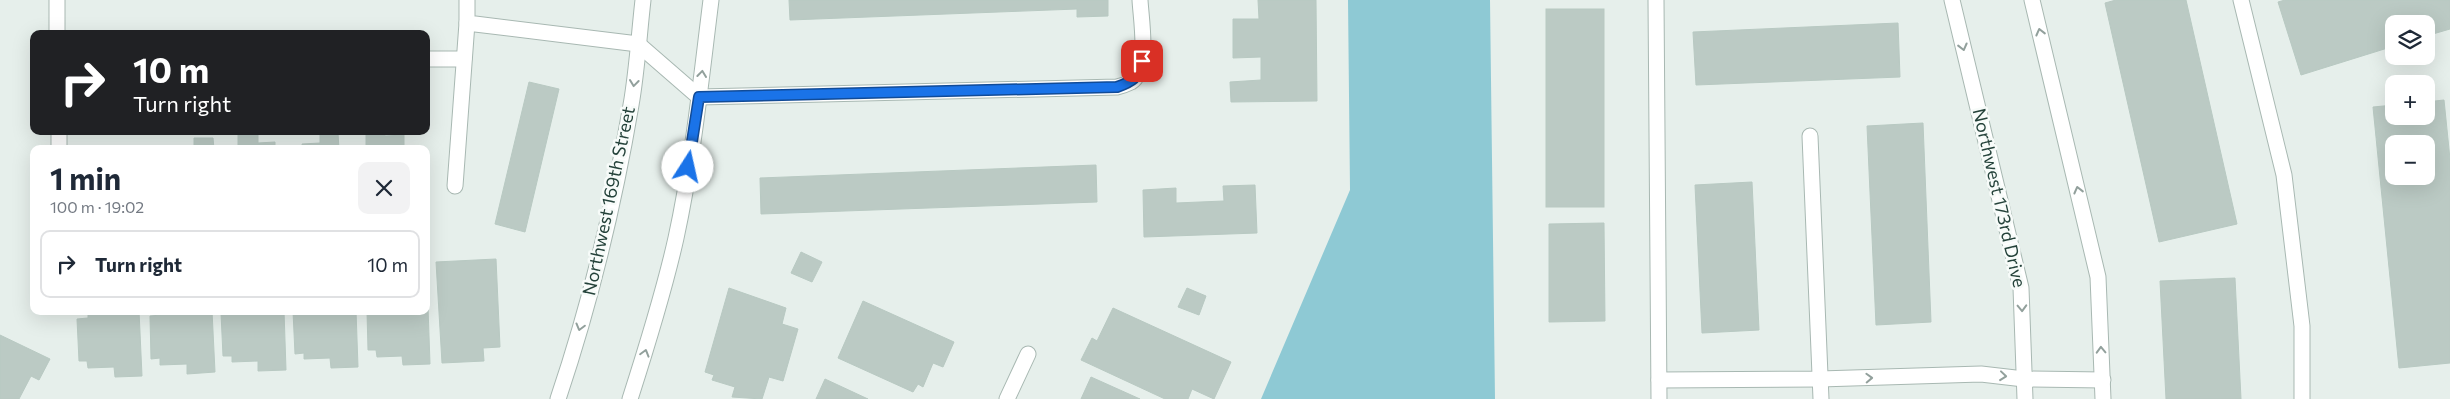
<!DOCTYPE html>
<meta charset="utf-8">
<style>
body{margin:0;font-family:Commissioner,sans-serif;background:#f2f2f3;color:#1f2937;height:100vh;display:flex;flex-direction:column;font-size:19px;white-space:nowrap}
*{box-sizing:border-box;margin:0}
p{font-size:16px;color:#747a83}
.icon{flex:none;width:28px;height:28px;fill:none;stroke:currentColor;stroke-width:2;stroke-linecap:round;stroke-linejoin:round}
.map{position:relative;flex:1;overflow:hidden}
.sheet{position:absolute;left:30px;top:145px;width:400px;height:170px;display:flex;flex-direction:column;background:#fff;border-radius:10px;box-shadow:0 5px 20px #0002}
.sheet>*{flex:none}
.hud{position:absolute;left:30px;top:30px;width:400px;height:105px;border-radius:10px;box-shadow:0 5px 20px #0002;background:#202124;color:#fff;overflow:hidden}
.tools{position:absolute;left:2385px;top:15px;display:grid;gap:10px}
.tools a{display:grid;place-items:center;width:50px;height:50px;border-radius:10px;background:#fff;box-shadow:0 5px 20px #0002;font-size:25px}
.pin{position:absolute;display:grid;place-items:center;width:42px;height:42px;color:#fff;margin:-21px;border-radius:10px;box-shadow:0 2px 8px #0006}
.me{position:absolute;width:55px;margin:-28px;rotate:10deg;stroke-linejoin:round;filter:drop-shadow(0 0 4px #0008)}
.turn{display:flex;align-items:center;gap:18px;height:105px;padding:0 20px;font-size:22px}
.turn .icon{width:65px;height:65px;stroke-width:2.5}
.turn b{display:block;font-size:35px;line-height:42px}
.round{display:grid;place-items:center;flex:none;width:52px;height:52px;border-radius:10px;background:#f2f2f3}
.head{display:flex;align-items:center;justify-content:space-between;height:85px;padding:0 20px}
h1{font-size:30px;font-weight:700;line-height:38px}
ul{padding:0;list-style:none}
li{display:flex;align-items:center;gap:15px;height:68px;margin:0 10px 8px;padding:0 10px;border:2px solid #e0e1e3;border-radius:10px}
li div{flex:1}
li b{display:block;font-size:19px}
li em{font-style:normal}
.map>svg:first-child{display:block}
.water{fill:#8ec9d4}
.building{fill:#bbcac4;stroke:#b8c9c2;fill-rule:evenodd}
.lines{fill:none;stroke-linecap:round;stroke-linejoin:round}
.minor-casing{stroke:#a8b8b2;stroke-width:17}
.minor{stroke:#fff;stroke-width:15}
.oneway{stroke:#92a09c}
.route-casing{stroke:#114b97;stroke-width:12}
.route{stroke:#1a73e8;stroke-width:9}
.labels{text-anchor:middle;stroke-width:5;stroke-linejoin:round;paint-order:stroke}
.street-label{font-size:18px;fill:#24423a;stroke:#f7fbf9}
</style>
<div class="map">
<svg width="2450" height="399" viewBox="0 0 2450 399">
<rect width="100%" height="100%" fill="#e6efeb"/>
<path class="water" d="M1348,0H1490L1495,399H1261L1350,190Z"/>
<g class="building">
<path d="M789,0H1108V16L1077,17V9L790,20Z"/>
<path d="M1258,0H1316L1317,101L1231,102L1230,82L1261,80V57L1233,58V19H1259Z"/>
<path d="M2116,0H2186L2237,224L2159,242L2105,3Z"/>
<path d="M2285,0H2450V29L2426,36V24H2394V46L2301,75L2278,2Z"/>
<rect x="1546" y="9" width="58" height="198"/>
<path d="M1898,23L1900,77L1696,85L1693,32Z"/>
<path d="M529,82L559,89L525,232L495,224Z"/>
<path d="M2444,100L2450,159V363L2399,368L2373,107L2394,105V116H2426V102ZM2394,144H2426V176H2394Z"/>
<path d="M1923,123L1931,322L1876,325L1867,126Z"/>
<path d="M366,131H384L385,136L404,135V149H366Z"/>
<path d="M320,133H338L339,149H303L302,144L320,143Z"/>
<path d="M238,134H258V143L275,142V149H238Z"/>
<path d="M194,138H213L214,149H174H194Z"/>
<path d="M1096,165L1097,202L761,214L760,178Z"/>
<path d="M1752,182L1759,330L1702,333L1695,185Z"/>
<path d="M1255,185L1257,233L1144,237L1143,190L1176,188V203L1224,201L1223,186Z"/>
<path d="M1604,223L1605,321L1549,322V224Z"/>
<path d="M801,252L822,262L812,282L791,273Z"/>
<path d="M496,259L500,347L483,348L484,361L442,363L436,262Z"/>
<path d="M2235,278L2241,399H2166L2160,281Z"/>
<path d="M427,279L430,364L403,365L402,356L377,357L376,350H368L367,311H426Z"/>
<path d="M729,288L786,308L782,324L798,329L783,381L769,377L762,399L732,397L735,387L712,380L714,375L705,372Z"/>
<path d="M1187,288L1206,296L1199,315L1178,307Z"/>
<path d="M863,301L954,342L943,367L933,363L923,387L918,384L913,392L838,358Z"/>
<path d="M1113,308L1231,362L1214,399L1192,389L1188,399H1165L1081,360L1092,338L1097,341Z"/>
<path d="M88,311H139L142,376L115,377L114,367L88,368L87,361H79L77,319L88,318Z"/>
<path d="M160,311H212L215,372L187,374V364L160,365V358L151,359L150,316L161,315Z"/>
<path d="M232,311H284L286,370L258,371V361L232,362V356H223L221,313Z"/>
<path d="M293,311H356L358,367L331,368L330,358L304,359V353L295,354Z"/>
<path d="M0,335L50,359L39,380L31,376L19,399H0Z"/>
<path d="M1091,377L1140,399H1081Z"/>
<path d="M825,379L868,399H816Z"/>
</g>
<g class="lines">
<g class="minor-casing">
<g id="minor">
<path d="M57,0V34"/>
<path d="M467,0V23L638,44L699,97L1117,87C1121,86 1127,84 1131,82C1150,70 1141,20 1140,0"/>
<path d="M1656,0L1659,399"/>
<path d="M1952,0L2021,288L2025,399"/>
<path d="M2032,0L2098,277L2103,399"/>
<path d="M2241,0L2284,175L2302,326V399"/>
<path d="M426,59H464"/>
<path d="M59,131V149"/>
<path d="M1810,136L1821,399"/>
<path d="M455,186L467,23"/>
<path d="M1659,380L1820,379L1981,374L2024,379L2103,380"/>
<path d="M558,399C590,304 614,205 631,105C637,71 639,35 643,0"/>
<path d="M630,399C647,346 664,292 676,238C693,160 701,79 711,0"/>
<path d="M1007,399L1028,354"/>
</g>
</g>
<use href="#minor" class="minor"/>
</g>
<defs><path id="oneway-chevron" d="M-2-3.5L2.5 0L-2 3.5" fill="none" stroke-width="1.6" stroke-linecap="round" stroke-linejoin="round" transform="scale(1.25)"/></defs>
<g class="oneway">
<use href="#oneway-chevron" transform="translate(2040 32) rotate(-104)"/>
<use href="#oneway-chevron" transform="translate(1963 47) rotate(76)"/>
<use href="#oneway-chevron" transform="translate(702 74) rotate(-83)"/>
<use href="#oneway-chevron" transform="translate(634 83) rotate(97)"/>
<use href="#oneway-chevron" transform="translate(2078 190) rotate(-104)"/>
<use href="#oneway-chevron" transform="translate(2022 308) rotate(88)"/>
<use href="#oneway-chevron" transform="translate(580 327) rotate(105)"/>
<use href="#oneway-chevron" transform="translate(2101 350) rotate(-92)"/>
<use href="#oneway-chevron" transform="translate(645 353) rotate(-74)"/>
<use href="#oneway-chevron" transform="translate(2003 376) rotate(6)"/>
<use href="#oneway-chevron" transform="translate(1869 378) rotate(-2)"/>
</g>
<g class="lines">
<g class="route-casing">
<path id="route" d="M688,167L699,97L1117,87C1131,82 1139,78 1142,61"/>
</g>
<use href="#route" class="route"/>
</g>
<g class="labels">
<g class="street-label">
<text transform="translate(1999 198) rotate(77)" y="6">Northwest 173rd Drive</text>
<text transform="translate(609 201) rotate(-78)" y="6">Northwest 169th Street</text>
</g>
</g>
</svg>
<div class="tools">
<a><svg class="icon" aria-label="layers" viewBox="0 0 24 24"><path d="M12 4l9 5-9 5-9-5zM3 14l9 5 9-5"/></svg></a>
<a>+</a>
<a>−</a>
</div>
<div class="pin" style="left:1142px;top:61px;background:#d93025"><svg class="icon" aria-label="arrive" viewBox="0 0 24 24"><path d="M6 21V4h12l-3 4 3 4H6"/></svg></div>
<svg class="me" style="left:688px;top:167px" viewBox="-20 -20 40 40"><circle r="19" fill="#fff"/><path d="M0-13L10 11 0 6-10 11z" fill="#1a73e8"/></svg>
<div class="hud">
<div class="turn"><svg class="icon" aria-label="right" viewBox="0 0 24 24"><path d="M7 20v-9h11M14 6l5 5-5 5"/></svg><div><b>10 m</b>Turn right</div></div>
</div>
<section class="sheet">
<div class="head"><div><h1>1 min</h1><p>100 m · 19:02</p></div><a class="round"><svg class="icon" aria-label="close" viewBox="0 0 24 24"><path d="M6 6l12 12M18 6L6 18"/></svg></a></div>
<ul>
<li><svg class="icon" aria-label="right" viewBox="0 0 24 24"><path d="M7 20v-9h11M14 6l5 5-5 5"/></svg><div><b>Turn right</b></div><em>10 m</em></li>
</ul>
</section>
</div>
